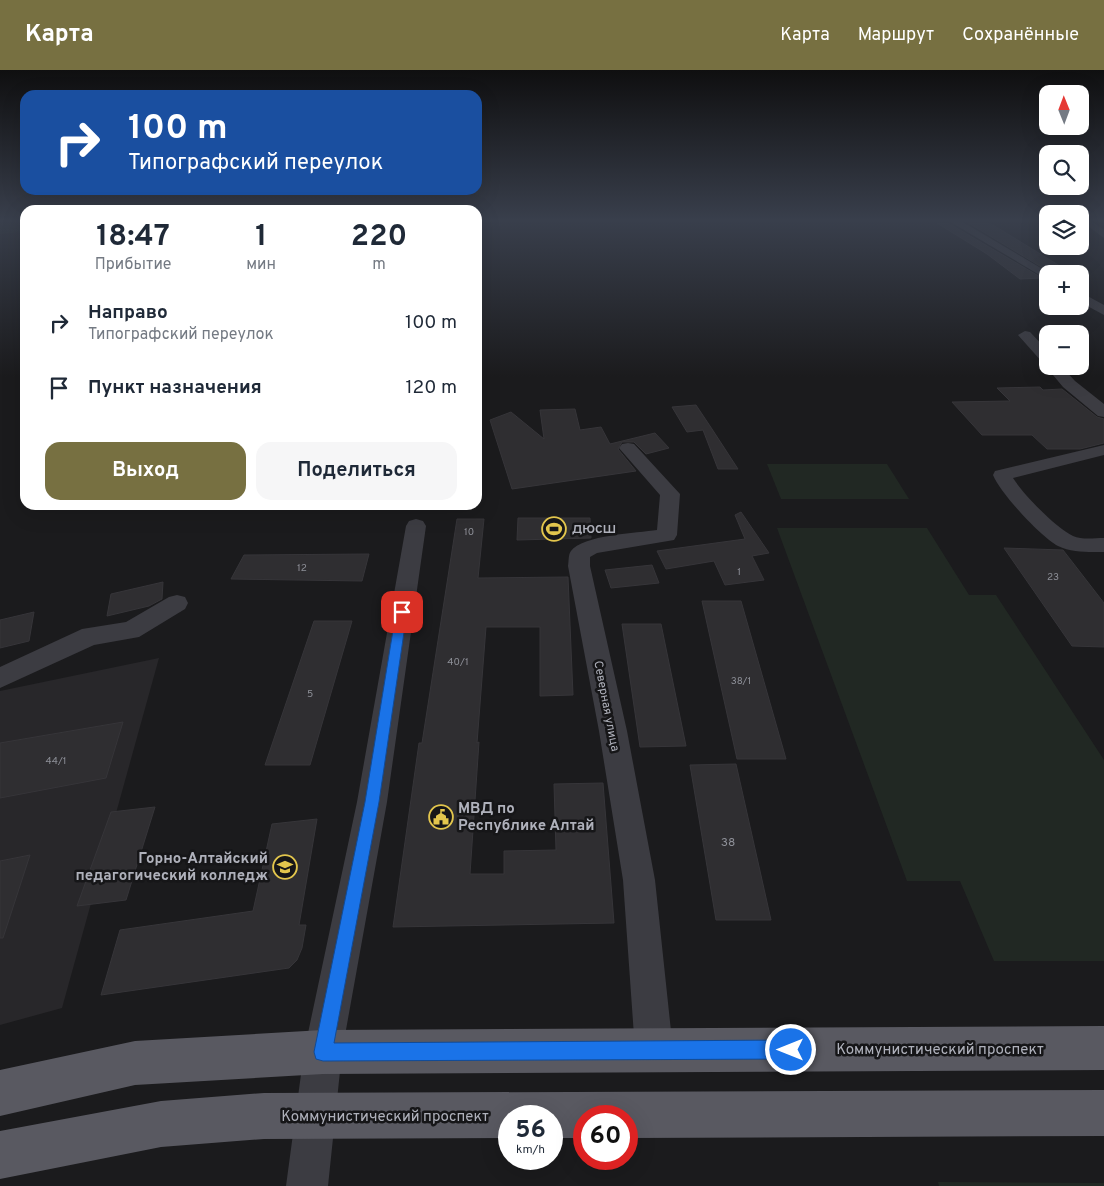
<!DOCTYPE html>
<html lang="ru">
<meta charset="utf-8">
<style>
body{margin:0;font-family:Overpass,sans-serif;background:#f6f6f7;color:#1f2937;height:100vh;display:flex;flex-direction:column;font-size:19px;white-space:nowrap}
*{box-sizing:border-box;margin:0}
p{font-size:16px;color:#747a83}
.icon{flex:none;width:28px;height:28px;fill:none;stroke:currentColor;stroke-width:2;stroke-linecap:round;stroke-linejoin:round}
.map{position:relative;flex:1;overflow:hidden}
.sheet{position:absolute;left:20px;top:135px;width:462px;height:305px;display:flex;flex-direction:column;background:#fff;border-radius:15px;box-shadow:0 5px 20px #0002}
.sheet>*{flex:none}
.guide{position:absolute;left:20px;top:20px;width:462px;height:105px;border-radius:15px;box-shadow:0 5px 20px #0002;background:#1a4fa0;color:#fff;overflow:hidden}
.needle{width:32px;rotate:359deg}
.fabs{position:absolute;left:1039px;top:15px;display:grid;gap:10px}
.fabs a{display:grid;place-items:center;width:50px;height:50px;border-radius:10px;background:#fff;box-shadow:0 5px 20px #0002;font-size:25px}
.speed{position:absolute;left:498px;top:1035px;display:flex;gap:10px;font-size:25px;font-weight:700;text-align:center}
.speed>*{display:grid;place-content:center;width:65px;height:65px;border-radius:50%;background:#fff;box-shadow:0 5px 20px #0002;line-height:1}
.speed small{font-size:12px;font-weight:400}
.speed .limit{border:8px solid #d22;background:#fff;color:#111}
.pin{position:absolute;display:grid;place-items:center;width:42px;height:42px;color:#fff;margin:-21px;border-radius:10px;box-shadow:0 2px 8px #0006}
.me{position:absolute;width:55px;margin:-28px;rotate:270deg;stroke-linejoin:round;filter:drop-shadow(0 0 4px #0008)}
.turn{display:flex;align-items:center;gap:18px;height:105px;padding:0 25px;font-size:22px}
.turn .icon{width:65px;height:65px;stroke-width:2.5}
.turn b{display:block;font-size:35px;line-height:42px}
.eta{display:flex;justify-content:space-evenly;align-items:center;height:85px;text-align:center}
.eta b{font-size:30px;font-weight:700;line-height:35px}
.action{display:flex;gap:10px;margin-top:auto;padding:10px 25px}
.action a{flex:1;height:58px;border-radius:15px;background:#777041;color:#fff;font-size:20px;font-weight:700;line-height:58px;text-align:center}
.action a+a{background:#f6f6f7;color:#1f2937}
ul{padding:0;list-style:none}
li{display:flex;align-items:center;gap:15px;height:65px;padding:0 25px}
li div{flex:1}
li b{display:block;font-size:19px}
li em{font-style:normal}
header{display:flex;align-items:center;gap:30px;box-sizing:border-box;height:70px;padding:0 25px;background:#777041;color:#fff}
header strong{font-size:24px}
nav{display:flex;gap:28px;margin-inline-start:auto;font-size:18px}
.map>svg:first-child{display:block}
.built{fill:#28272a}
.green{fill:#212823}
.building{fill:#2f2e31;stroke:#363539}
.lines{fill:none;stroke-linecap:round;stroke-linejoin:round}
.street{fill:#3c3c42;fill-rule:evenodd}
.primary{fill:#595961;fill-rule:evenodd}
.route{fill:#1a73e8;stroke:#114b97}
.labels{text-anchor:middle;stroke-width:5;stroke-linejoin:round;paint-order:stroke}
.number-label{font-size:10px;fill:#8e9098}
.poi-label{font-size:12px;font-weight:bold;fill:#afb1bb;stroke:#161618;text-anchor:start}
.street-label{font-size:12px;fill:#afb1bb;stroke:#161618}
.near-number-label{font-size:12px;fill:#8e9098}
.near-poi-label{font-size:15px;font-weight:bold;fill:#afb1bb;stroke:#161618;text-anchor:start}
.near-street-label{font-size:15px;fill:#afb1bb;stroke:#161618}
</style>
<header>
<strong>Карта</strong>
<nav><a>Карта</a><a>Маршрут</a><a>Сохранённые</a></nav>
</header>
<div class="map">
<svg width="1104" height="1116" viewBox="0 0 1104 1116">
<rect width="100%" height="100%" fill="#1b1b1d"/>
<path class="built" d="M159,588L62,938L0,955V621Z"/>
<g class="green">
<path d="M0,151H25V162L0,164Z"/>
<path d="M767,394H887L909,429H781Z"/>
<path d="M777,458H927L969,525H996L1104,690V891H994L960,811H907Z"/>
<path d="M938,1112L1104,1113V1116H939Z"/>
</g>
<g class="building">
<path d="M967,152H983L993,155L1073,204H1053Z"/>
<path d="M937,153H948L1042,208L1020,209L987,184Z"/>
<path d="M1040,317L1043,320L1062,319L1097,347L1104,349V373L1080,379H1047L1032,365H982L952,332L1010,331L997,318Z"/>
<path d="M696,335L712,359L738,399H718L703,360L687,362L672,337Z"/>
<path d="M575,339L580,360L601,357L610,374L655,363L669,378L646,384L634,372H622L618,379L636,401L512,419L490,350L511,342L544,369L540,340Z"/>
<path d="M741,442L769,483L752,486L764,510L725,515L714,491L666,499L657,481L745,469L735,445Z"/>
<path d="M518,448H590L591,468L517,470Z"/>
<path d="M457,449H484L478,508L568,507L573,625L540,626V557H486L477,673L479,672L470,804H504V781L556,780L554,714L603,713L614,853L393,857L419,673H422Z"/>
<path d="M1004,478L1063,480L1104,533V577L1072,576Z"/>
<path d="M369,484L362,511L231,509L244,485Z"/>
<path d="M652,495L659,513L611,518L605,500Z"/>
<path d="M163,512L162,529L149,536L107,546L111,524Z"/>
<path d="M702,531H741L786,689H737Z"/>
<path d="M34,542L29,571L0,578V550Z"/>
<path d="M314,551H352L310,695H265Z"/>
<path d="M622,554H661L686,676L640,677Z"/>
<path d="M123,652L106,708L0,728V673Z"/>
<path d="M736,694L771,850H716L690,695Z"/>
<path d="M155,737L126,830L77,836L111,742Z"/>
<path d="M317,749L299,855H306L302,878L297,890L289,898L101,925L120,860L253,841L272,754Z"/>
<path d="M30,785L3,868H0V791Z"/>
</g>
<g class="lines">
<g class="street">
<path d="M949,151H961L1051,204H1048V210Z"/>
<path d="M1081,151H1092L1104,160V168Z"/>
<path d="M1080,222L1104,235V245L1080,232Z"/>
<path d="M1025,261L1030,262L1048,281V296H1061L1075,311L1104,334V347L1098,346L1063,317L1048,299L1045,296L1047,294L1043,293L1018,265Z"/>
<path d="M628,373L634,374L680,424L677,465L674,470L597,483L590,487V496L627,661L655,810L673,980L667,993L654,999L641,993L635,980L623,810L599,661L568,496C569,491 568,485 571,481C582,465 638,463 657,460L660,425L619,378L622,374Z"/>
<path d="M1104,375V385L1013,408C1023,424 1056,458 1073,466C1082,470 1094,468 1104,468V482C1089,482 1072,483 1058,476C1041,467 1000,423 993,405L995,401Z"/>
<path d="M416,449L423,451L426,456L387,732L342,982L328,1116H286L304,982L357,732L406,456L409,451Z"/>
<path d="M177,525L185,527L188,533L185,539L139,567L94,575L0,618V597L82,559L126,552L169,527Z"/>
</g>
<g class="primary">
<path d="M1104,956V1000L323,1004L135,1015L0,1046V1000L135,971L323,960Z"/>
<path d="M1104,1020V1066L626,1068V1046H584V1068H551V1046H509V1068L264,1069L161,1077L0,1109V1061L161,1031L264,1023Z"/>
</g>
</g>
<linearGradient id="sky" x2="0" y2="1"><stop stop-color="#0f0f10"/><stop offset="0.49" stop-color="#393f4c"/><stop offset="1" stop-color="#393f4c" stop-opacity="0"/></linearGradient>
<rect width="1104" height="307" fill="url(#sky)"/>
<path class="route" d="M402,538L407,542L379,732L334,973L791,970L797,973L800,980L797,986L791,989L323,991L316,989L314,982L365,732L396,542Z"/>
<defs>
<g id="stadium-ring" transform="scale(1.25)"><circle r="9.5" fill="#161618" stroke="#e3c64d" stroke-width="1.5"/><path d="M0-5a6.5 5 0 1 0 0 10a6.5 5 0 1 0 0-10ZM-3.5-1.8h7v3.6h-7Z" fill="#e3c64d"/></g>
<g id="civic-ring" transform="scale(1.25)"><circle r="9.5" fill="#161618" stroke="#e3c64d" stroke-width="1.5"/><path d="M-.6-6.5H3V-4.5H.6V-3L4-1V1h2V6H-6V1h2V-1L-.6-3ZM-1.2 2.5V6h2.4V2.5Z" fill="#e3c64d"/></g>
<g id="university-ring" transform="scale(1.25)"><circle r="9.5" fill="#161618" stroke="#e3c64d" stroke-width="1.5"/><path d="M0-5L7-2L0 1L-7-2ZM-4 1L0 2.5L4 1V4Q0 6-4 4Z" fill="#e3c64d"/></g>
</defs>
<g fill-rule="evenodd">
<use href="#stadium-ring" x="554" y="459"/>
<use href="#civic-ring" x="441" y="747"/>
<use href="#university-ring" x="285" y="797"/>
</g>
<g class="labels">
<g class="number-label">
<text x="469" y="465">10</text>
<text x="302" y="501">12</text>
<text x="739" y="505">1</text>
<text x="1053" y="510">23</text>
<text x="458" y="595">40/1</text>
<text x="741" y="614">38/1</text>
<text x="310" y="627">5</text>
<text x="56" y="694">44/1</text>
</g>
<g class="poi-label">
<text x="572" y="463">ДЮСШ</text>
</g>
<g class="street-label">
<text transform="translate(607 636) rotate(79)" y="4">Северная улица</text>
</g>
<g class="near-number-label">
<text x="728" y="776">38</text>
</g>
<g class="near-poi-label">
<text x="458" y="743">МВД по<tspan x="458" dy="17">Республике Алтай</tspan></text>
<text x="268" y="793" text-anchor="end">Горно-Алтайский<tspan x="268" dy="17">педагогический колледж</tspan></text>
</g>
<g class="near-street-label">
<text x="940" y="984">Коммунистический проспект</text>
<text x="385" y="1051">Коммунистический проспект</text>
</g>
</g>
</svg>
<div class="fabs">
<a><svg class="needle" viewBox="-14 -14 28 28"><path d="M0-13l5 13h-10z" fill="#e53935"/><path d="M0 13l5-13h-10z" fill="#747a83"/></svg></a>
<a><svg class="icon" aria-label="search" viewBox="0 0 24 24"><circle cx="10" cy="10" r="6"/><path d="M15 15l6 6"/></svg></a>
<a><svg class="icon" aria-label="layers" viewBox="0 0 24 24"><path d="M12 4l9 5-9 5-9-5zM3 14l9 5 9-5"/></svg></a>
<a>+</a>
<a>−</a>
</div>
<div class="speed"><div>56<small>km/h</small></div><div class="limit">60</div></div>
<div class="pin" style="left:402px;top:542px;background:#d93025"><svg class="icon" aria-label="arrive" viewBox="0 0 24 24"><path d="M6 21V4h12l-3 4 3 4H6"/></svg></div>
<svg class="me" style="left:791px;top:980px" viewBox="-20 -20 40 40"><circle r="17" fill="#1a73e8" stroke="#fff" stroke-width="3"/><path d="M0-11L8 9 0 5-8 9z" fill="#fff"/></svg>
<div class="guide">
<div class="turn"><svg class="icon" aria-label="right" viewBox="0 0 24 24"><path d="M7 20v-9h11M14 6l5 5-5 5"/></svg><div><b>100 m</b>Типографский переулок</div></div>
</div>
<section class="sheet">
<div class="eta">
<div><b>18:47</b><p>Прибытие</p></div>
<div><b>1</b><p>мин</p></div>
<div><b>220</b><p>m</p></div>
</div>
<ul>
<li><svg class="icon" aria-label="right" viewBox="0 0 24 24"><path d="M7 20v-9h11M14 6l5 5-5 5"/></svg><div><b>Направо</b><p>Типографский переулок</p></div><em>100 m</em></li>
<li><svg class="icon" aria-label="arrive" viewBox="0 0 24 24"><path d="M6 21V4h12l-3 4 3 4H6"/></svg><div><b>Пункт назначения</b></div><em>120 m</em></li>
</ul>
<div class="action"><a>Выход</a><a>Поделиться</a></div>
</section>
</div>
